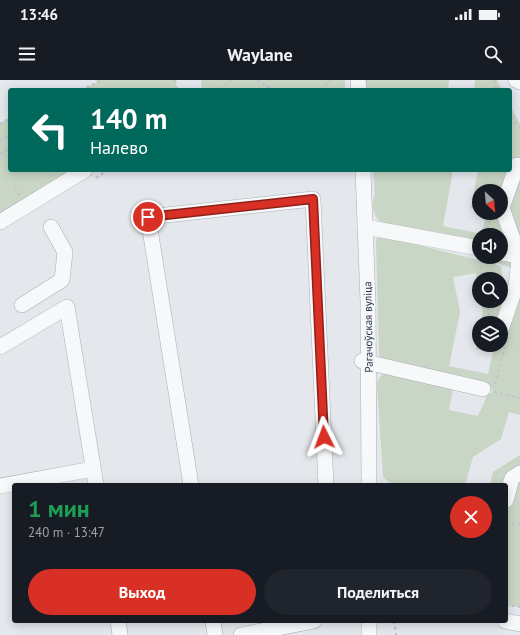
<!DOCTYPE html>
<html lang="ru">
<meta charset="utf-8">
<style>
body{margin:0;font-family:"PT Sans",sans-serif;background:#20242c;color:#f1f3f6;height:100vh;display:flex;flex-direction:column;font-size:15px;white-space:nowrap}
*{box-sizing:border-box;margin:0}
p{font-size:13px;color:#9ea1a6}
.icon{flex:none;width:22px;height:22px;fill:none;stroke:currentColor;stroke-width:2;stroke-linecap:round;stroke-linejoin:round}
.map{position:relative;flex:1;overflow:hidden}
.side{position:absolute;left:12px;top:403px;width:496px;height:140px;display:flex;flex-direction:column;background:#171b24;border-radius:4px;box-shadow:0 2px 10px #0003}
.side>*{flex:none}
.banner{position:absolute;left:8px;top:8px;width:504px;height:84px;border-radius:4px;box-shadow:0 2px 10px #0003;background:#00695c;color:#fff;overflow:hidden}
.needle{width:26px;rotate:154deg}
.tools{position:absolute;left:472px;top:104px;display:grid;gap:8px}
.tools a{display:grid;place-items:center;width:36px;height:36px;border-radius:50%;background:#171b24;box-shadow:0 2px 10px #0003;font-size:20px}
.pin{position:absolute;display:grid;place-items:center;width:34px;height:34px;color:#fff;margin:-17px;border:2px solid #fff;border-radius:50%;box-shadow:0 1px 4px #0007}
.me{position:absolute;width:44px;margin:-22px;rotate:357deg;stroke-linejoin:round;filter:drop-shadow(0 0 3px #0008)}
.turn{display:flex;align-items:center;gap:14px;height:84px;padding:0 16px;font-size:18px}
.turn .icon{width:52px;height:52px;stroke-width:2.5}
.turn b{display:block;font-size:28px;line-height:34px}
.round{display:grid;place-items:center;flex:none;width:42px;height:42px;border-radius:21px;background:#20242c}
.headline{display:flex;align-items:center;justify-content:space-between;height:68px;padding:0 16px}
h1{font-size:24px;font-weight:700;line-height:30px;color:#1e9e55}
.primary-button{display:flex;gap:8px;margin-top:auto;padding:8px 16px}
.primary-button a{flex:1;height:46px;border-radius:24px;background:#d93025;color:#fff;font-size:16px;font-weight:700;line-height:46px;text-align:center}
.primary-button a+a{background:#20242c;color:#f1f3f6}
.status{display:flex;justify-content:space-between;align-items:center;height:28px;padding:0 20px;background:#171b24;direction:ltr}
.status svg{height:11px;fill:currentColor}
header{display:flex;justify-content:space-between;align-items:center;height:52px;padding:0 16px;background:#171b24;font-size:18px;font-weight:700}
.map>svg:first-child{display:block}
.green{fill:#c9d6c5;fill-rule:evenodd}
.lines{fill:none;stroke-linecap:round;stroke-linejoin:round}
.minor-casing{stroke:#a9aeb7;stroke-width:16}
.path{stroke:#c2c5cb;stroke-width:2;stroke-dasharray:3 3;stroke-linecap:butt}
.minor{stroke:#f7f8fa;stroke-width:15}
.route-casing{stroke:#8d1f18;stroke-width:10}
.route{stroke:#d93025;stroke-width:7}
.labels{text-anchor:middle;stroke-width:3.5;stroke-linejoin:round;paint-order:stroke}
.street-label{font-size:11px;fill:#2b3445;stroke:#f4f6f9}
</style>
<div class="status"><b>13:46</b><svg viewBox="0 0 49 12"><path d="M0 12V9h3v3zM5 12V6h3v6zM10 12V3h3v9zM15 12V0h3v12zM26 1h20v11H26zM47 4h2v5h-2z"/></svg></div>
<header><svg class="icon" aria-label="menu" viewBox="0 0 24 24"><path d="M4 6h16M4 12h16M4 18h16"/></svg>Waylane<svg class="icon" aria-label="search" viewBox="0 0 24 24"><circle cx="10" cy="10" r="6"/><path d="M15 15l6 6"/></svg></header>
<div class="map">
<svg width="520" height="555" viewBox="0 0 520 555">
<rect width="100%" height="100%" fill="#e4e7ec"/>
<g class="green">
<path d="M96,0H175L177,10H81L97,3Z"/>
<path d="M201,0H345V10H202Z"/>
<path d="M363,0H449L448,10H368L367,6H363Z"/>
<path d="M475,0H497L502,10H474Z"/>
<path d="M510,26L520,44V191L480,177H501V155H479V176L384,144C374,140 370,124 375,115L373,90H453L443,146L482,154L486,133H501V111H479V130L471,128L478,90H510Z"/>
<path d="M10,38V90H75L0,136V44Z"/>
<path d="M384,156L501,186L504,207L520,204V335L509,332L501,359L473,377L465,405H390V403L383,397L377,304C378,298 380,296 386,293L453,308L449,330L478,336L487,316L493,311L486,303L380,278L379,273L376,162L377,158ZM476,193L479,210V199H501V221H481L483,232L481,243H501V265H479V255L476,269L493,272L488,294L449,286L460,232L453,197Z"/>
<path d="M520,375V527L506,525V405H490L493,392Z"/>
</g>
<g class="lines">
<g class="minor-casing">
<g id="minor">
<path d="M358,0L359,10"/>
<path d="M516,0L520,2"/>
<path d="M517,85L502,128L519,176L518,190L520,191"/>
<path d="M363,90L368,222L369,405"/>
<path d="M0,142L85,90"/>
<path d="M365,147L479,168"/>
<path d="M501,173L519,176"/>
<path d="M22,225L62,200L65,172L51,147"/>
<path d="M501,250L516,206L518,190"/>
<path d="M0,267L67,227L96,405"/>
<path d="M362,281L483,309"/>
<path d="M191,405L148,137L313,119L326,405"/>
<path d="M0,406L93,389"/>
<path d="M506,420L512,398L520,393"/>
<path d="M118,541L120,555"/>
<path d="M213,541L215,555"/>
<path d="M505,541L520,544"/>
<path d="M241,555L314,541"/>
<path d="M369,555V541"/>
</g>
</g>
<g class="path">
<path d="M175,0L177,10"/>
<path d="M257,0L274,10"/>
<path d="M495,0L496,10"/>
<path d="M81,10L103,0"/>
<path d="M221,10L231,0"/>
<path d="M320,10L331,0"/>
<path d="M510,38L518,46L520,47"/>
<path d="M0,44L10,38"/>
<path d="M0,61L10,55"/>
<path d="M0,74L10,68"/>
<path d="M47,90L51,96"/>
<path d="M96,98L108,90"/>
<path d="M15,108L20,116"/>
<path d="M474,112L479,114"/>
<path d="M486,155L491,136"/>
<path d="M480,180V184L483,199"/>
<path d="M488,221L490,242"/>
<path d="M495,304L507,260"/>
<path d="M494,312L520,318"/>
<path d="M506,445L520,443"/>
<path d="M506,525L520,527"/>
<path d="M394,541L396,555"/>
</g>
<use href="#minor" class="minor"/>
</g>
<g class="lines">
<g class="route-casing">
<path id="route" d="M148,137L313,119L324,357"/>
</g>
<use href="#route" class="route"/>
</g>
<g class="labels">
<g class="street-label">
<text transform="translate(368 247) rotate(-91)" y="4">Рагачоўская вуліца</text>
</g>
</g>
</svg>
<div class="tools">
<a><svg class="needle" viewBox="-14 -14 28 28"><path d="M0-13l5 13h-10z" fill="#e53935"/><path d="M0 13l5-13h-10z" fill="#9ea1a6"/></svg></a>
<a><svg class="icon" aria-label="sound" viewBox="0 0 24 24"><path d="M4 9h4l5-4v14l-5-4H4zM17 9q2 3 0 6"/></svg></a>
<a><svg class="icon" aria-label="search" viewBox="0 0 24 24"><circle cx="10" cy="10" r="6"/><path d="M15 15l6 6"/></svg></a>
<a><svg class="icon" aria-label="layers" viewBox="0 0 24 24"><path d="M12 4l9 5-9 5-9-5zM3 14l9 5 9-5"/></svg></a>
</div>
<div class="pin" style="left:148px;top:137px;background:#d93025"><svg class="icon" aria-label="arrive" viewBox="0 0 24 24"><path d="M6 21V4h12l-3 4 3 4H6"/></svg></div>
<svg class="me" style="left:324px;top:357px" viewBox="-20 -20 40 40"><path d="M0-17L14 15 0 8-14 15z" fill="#d93025" stroke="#fff" stroke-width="4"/></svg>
<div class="banner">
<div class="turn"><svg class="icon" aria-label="left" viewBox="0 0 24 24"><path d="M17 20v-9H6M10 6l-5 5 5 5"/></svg><div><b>140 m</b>Налево</div></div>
</div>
<section class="side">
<div class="headline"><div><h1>1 мин</h1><p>240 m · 13:47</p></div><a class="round" style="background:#d93025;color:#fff"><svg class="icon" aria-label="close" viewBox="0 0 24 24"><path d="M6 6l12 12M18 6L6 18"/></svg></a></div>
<div class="primary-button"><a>Выход</a><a>Поделиться</a></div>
</section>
</div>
